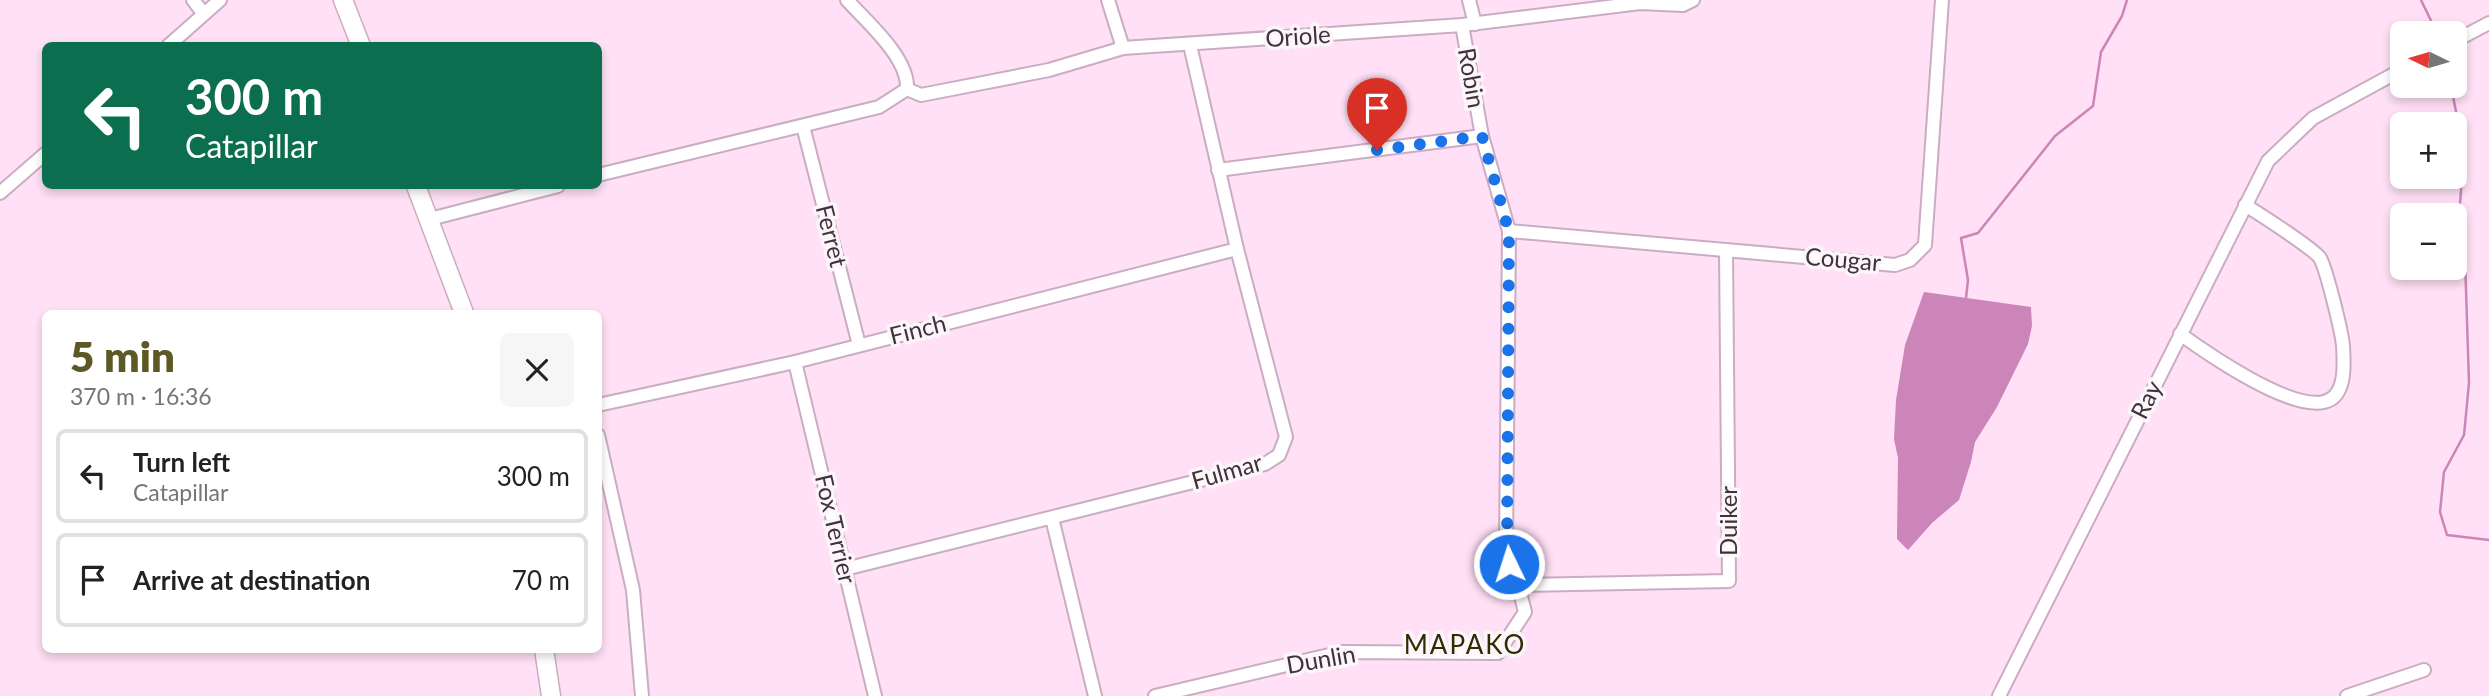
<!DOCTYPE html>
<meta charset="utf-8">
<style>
body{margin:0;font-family:Lato,sans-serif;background:#f6f6f6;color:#222;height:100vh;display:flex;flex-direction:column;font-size:26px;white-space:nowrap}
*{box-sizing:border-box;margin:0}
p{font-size:23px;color:#767676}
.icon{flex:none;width:38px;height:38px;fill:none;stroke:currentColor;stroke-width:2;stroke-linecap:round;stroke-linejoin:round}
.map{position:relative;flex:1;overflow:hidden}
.details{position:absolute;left:42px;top:310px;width:560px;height:343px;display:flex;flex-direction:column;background:#fff;border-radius:10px;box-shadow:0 4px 10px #0003}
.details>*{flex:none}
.guide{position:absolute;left:42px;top:42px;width:560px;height:147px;border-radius:10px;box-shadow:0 4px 10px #0003;background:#0b6e4f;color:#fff;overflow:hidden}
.needle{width:46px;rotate:275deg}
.controls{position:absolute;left:2390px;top:21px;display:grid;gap:14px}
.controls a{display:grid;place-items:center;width:77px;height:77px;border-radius:10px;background:#fff;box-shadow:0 4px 10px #0003;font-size:35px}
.pin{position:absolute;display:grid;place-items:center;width:60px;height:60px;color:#fff;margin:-72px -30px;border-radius:50% 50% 50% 0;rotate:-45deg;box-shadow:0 0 7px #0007}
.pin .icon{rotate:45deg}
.me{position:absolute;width:77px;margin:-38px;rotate:356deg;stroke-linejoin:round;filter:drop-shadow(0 0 5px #0008)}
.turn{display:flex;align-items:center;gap:24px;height:147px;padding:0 28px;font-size:32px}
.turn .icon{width:91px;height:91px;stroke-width:2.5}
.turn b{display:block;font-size:49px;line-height:60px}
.round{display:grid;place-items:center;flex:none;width:74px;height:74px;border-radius:10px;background:#f6f6f6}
.head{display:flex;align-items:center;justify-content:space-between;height:119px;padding:0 28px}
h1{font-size:42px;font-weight:800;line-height:52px;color:#5d5825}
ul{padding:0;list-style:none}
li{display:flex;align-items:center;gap:21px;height:94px;margin:0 14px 10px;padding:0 14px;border:4px solid #e0e0e0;border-radius:10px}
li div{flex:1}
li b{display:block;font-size:26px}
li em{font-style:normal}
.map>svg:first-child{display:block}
.water{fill:#cb85b9}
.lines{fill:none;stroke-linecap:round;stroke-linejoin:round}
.stream{stroke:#cb85b9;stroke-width:2.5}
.minor-casing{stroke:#caadc1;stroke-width:16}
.highway-casing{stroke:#caadc1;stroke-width:21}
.minor{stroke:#fff;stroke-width:12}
.highway{stroke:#fff;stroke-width:18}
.route{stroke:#1a73e8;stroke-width:12;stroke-dasharray:0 21.6}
.labels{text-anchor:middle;stroke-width:7;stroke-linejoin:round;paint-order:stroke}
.street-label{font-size:24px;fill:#3e323b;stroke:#fcf6fa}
.neighbourhood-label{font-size:26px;letter-spacing:2px;fill:#302c01;stroke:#fcf6fa}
</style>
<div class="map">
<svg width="2489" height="696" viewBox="0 0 2489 696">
<rect width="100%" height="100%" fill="#ffe0f6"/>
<path class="water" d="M1924,292L2031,307L2032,326L2028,344L1997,407L1975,442L1971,462L1959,500L1932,523L1908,550L1897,539L1898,458L1894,439L1896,400L1905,345Z"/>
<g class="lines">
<g class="stream">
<path d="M2421,0L2437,33"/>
<path d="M2451,86L2464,153L2458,229L2465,259L2469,383L2464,435L2444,472L2440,512L2447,535L2489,540"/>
<path d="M1966,298L1968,280L1961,238L1978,233L2055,136L2093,106L2101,52L2122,16L2127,0"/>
</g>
<g class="minor-casing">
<g id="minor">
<path d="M193,0L204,14"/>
<path d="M847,0C867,22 909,58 907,89"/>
<path d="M1108,0L1123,48"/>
<path d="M1469,0L1475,24"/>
<path d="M2455,41L2489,23"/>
<path d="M168,46L220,0"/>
<path d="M907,89L921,95L1049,70L1123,48L1462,25L1640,3L1683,5L1693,0"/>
<path d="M803,126L859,345"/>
<path d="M1218,170L1482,136"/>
<path d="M598,175L879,107L907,89"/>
<path d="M0,193L46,153"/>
<path d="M430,219L558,186"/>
<path d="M1509,231L1895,265L1910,260L1925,245L1942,0"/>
<path d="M2180,334C2208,354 2289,410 2324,402C2347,397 2344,363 2343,346C2342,332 2326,268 2320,258C2314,249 2258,213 2245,205"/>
<path d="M795,362L875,696"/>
<path d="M598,405L795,362L1237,249"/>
<path d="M598,435L633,590L642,696"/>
<path d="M1052,518L1095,696"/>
<path d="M845,569L1265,464L1279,455L1286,437L1237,249L1190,45"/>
<path d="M1518,585L1729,581L1726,250"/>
<path d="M1155,696L1342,652L1498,653L1525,612L1518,585L1512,580L1506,548L1509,231L1482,136L1462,25"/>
<path d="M1999,696L2268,161L2313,118L2403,69"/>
<path d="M2347,696L2424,670"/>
</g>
</g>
<g class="highway-casing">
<g id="highway">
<path d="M343,0L361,46"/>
<path d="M416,186L464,313"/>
<path d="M544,649L551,696"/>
</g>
</g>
<use href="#minor" class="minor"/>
<use href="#highway" class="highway"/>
</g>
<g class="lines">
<path class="route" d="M1377,150L1482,136L1509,232L1507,548L1509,564"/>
</g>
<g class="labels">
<g class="street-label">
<text transform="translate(1298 37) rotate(-4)" y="8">Oriole</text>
<text transform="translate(1471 78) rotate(80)" y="8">Robin</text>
<text transform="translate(831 236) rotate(76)" y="8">Ferret</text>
<text transform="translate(1843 260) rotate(5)" y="8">Cougar</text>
<text transform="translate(918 330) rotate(-14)" y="8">Finch</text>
<text transform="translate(2147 400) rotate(-63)" y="8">Ray</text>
<text transform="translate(1227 472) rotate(-16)" y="8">Fulmar</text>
<text transform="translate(1729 521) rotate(-90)" y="8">Duiker</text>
<text transform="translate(835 529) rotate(77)" y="8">Fox Terrier</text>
<text transform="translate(1321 660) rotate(-10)" y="8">Dunlin</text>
</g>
<g class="neighbourhood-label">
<text x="1465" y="654">MAPAKO</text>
</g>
</g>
</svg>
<div class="controls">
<a><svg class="needle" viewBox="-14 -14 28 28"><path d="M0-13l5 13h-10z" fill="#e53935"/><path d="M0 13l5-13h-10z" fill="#767676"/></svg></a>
<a>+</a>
<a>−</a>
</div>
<div class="pin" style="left:1377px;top:150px;background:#d93025"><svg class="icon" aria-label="arrive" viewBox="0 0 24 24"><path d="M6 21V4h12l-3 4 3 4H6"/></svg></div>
<svg class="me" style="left:1509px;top:564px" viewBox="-20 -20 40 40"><circle r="17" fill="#1a73e8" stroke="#fff" stroke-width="3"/><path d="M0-11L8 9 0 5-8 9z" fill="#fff"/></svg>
<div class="guide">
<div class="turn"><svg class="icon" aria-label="left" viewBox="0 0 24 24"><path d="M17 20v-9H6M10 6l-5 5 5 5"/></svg><div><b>300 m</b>Catapillar</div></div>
</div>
<section class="details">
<div class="head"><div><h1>5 min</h1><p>370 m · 16:36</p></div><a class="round"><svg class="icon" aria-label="close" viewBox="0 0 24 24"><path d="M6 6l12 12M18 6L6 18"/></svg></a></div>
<ul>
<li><svg class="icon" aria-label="left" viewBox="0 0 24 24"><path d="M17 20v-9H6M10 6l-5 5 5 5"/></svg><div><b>Turn left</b><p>Catapillar</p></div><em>300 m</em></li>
<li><svg class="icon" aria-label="arrive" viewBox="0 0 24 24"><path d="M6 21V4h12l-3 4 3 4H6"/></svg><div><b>Arrive at destination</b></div><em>70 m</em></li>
</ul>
</section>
</div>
